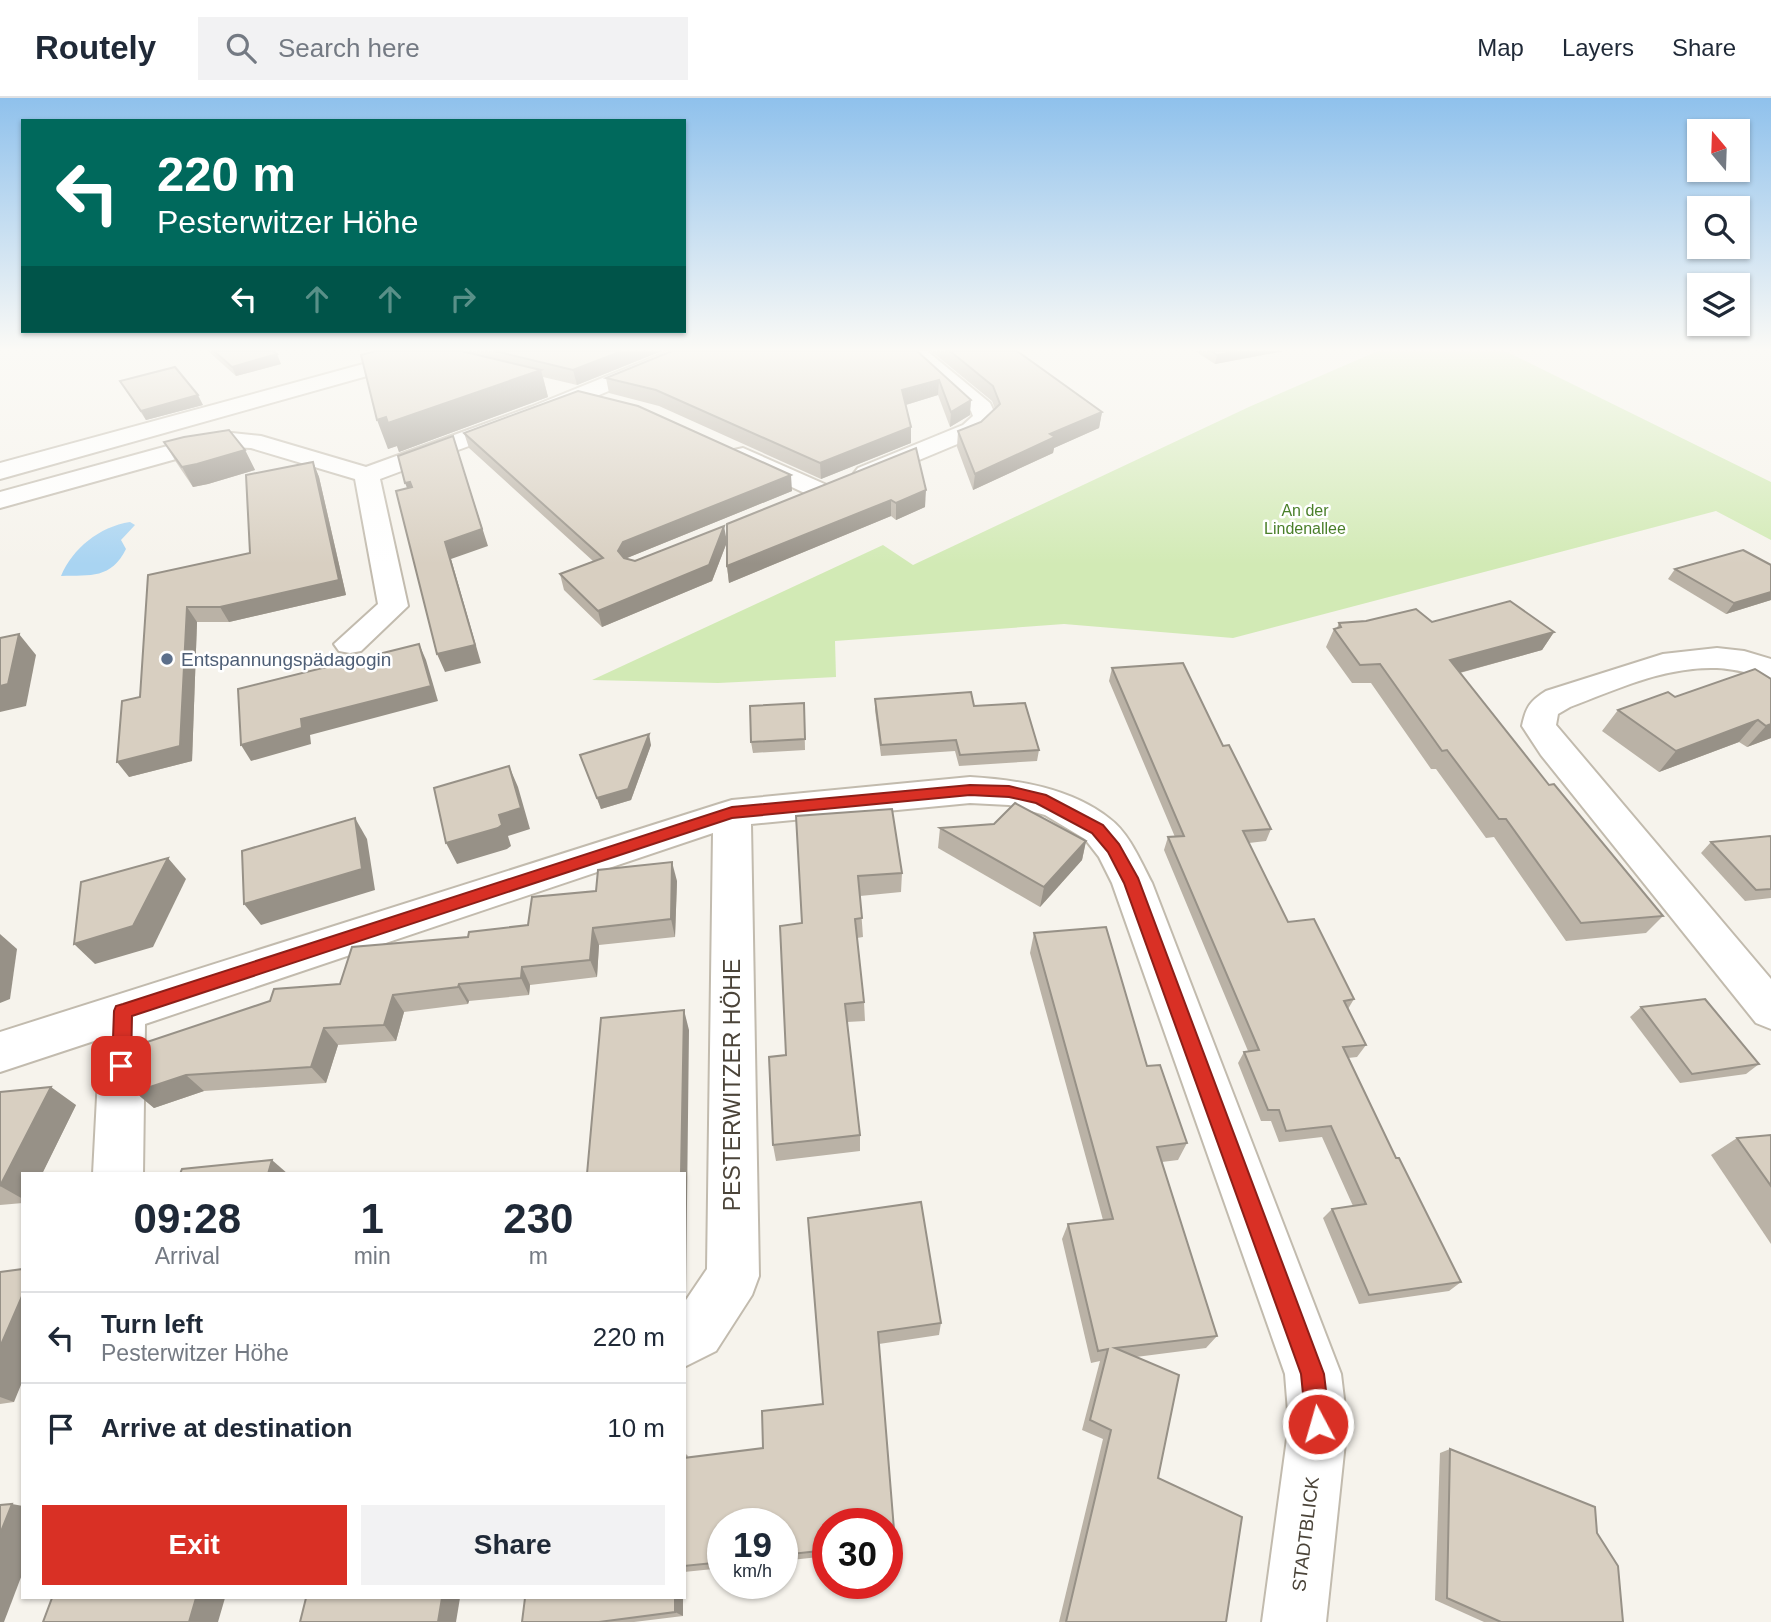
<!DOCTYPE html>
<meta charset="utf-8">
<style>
body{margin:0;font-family:Helvetica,sans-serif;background:#f2f2f3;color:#1f2937;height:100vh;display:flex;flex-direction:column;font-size:26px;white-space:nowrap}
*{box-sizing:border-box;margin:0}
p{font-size:23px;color:#747a83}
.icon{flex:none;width:38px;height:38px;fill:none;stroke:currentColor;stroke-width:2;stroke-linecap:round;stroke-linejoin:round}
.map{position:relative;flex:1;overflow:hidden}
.drawer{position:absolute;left:21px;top:1074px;width:665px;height:427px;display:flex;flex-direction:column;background:#fff;border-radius:0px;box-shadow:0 2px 5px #0004}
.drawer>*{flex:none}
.guide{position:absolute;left:21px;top:21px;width:665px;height:214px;border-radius:0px;box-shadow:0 2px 5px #0004;background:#00695c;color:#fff;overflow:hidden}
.needle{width:46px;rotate:341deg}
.buttons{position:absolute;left:1687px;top:21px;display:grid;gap:14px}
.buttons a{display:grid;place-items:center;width:63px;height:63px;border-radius:0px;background:#fff;box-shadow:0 2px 5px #0004;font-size:35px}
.speed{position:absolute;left:707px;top:1410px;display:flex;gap:14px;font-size:35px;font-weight:700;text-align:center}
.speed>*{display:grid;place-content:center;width:91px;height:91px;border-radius:50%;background:#fff;box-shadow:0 2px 5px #0004;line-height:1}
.speed small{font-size:18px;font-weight:400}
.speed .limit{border:10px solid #d22;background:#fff;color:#111}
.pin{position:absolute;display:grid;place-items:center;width:60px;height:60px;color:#fff;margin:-30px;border-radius:14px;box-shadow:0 4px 10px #0006}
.me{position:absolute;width:77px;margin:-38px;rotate:354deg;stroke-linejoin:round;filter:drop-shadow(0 0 5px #0008)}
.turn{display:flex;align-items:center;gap:24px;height:147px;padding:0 21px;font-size:32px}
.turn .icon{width:91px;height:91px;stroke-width:2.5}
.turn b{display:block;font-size:49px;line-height:60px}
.lanes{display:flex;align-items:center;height:66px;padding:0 21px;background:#0003;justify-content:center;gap:35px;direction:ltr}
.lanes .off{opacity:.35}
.eta{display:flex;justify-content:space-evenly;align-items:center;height:119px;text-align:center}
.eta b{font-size:42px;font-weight:700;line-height:49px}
.button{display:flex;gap:14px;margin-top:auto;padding:14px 21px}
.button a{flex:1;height:80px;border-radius:0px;background:#d93025;color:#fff;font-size:28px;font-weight:700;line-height:80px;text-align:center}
.button a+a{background:#f2f2f3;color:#1f2937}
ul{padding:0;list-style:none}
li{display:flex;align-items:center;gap:21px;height:91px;padding:0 21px;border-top:2px solid #e0e1e3}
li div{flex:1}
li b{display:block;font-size:26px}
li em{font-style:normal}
header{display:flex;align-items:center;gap:42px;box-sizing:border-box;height:98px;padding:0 35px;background:#fff;border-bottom:2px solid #e0e1e3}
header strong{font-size:33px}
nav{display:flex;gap:38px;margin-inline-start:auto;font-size:24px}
.search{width:490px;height:63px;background:#f2f2f3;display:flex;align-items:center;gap:18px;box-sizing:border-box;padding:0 24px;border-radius:0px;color:#747a83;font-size:26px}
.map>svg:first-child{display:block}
.green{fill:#d2eab5}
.water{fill:#a9d4f2}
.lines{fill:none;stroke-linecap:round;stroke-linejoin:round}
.minor-casing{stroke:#c2bbae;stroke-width:4}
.tertiary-casing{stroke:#c2bbae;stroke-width:4}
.minor{fill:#fff;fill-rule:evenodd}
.tertiary{fill:#fff;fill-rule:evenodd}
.wall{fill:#bab2a6}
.shaded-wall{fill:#979187}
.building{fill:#d8cfc1;stroke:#979187;stroke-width:2}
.route{fill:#d93025;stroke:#8d1f18;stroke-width:2}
.service-dot{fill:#5c6f8a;stroke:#fff;stroke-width:2.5}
.labels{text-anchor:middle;stroke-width:5;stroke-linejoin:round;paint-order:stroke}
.far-park-label{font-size:16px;fill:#4a7f2a;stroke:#fff}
.service-label{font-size:19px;fill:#4e5e75;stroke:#fff;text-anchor:start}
.street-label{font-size:19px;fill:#4b4439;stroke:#fff}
.near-street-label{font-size:23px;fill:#4b4439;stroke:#fff}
</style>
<header>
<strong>Routely</strong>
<div class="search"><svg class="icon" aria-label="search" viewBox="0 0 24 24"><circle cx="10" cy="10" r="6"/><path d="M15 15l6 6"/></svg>Search here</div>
<nav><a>Map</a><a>Layers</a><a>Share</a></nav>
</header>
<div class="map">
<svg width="1771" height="1524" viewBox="0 0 1771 1524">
<rect width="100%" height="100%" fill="#f6f3ec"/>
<path class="green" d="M1378,253H1505L1771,384V442L1716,413L1233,540L1064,526L835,543L836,579L718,585L592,582L883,447L913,467L1251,308Z"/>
<path class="water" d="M130,424L135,427L121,442L126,451C111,481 91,477 61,478C73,450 99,429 130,424Z"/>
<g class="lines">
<g class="minor-casing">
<g id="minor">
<path d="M669,253H697L694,257L547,319L380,381L408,508L361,553L350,555L339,553L334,546L378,506L355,381L251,350L232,349L194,356L0,410V394L182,344L232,335L261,338L366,369L531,309Z"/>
<path d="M904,253H927L990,305L997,320L979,337L876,380L867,383L858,380L854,375L858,370L963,327L973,318L971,313Z"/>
<path d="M743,350L829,388L833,393L829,398L820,401L811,398L734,362L731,357L734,352Z"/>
<path d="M1717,550L1744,553L1771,561V581C1753,576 1736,571 1717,570C1666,568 1617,591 1570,609L1558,616L1556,627L1771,881V931L1756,925L1541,657L1522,628C1526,609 1530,603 1546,593L1663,556Z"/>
<path d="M970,679C1018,682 1071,690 1110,721C1129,735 1141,764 1152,785L1341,1276L1347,1326L1326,1524H1262L1289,1326L1285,1276L1112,785L1099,759L1085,741L1045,717L1009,707L970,705L751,726L759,1178L752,1197L716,1253L684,1269V1205L707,1171L713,735L145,926L143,1076H93L100,941L0,974V934L719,706L732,702Z"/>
</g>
</g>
<g class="tertiary-casing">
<path id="tertiary" d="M411,253H445L442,257L0,381V365Z"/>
</g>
<use href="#minor" class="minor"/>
<use href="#tertiary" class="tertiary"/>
</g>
<g class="wall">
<path d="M208,253H273L281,266L236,278Z"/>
<path d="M376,253H662L577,287L543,279L548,299L399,354L397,348L388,351Z"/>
<path d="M917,253L970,317L950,329L938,297L906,307L911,345L821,381L659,308L609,295L606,280Z"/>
<path d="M931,253H1017L1102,314L1099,330L1054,350L1053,355L973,392L957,349L958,333L981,324L995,311L992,303Z"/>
<path d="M1195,253H1284L1215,266Z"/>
<path d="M120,283L203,307L146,322Z"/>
<path d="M464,335L792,393L627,460L626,461L635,463L727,444L712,483L602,529L564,492L560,476L593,463L469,350Z"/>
<path d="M164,344L245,352L255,372L208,386L193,389L176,364Z"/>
<path d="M916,350L925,409L896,422L891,418L729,485L727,468Z"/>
<path d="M313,364L319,379L346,497L229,524H197L192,663L129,679L140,599L148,477L250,455Z"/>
<path d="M1771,467V502L1726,516L1668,481L1675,471Z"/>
<path d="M1432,524L1554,534L1542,552L1460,575L1549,687L1663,818L1646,835L1566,843L1494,739L1486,740L1436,671H1431L1371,585H1352L1326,549L1334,531L1337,530L1339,525Z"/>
<path d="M1112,570L1223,648L1271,731L1266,743L1249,745L1288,824L1354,901L1348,911L1366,947L1357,959L1348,960L1396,1060L1461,1184L1449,1193L1359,1206L1323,1120L1332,1111L1353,1108L1322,1039L1279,1044L1271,1023H1261L1238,965L1244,954L1248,953L1164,752L1168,739H1175L1109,583Z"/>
<path d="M1771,581V640L1747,649L1739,644L1659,674L1602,633L1618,612L1675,599Z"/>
<path d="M875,601L974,608L1039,652L1037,663L959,668L955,653L881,658L875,612Z"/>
<path d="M804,605L805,652L753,655L751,644Z"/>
<path d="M651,647L631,702L601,711L580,657Z"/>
<path d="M796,718L902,775L901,794L860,798L863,839L857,840L864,904L865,923L847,924L860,1037V1053L776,1063L773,1047L786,957L802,825Z"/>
<path d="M994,726L1086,743L1082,762L1040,809L938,750L940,730Z"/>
<path d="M1771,739V800L1745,803L1701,755L1711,744Z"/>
<path d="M677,783L675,839L599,847L597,879L530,887L529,897L469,903L468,906L404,914L396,943L338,947L326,985L204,993L154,1010L135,994L340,886L468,839L528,827L596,793Z"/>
<path d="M1034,835L1147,968L1187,1045L1178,1062L1162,1064L1217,1238L1206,1250L1136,1259L1158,1380L1226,1524H1059L1103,1341L1082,1332L1100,1263L1091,1265L1062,1141L1068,1126L1103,1122L1030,855Z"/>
<path d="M1641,909L1759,966L1746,976L1680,985L1630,919Z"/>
<path d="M0,994L76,1007L42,1076H23V1105L0,1107Z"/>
<path d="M1771,1037V1146L1711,1057L1737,1040Z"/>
<path d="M808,1120L941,1225L939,1237L879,1246L894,1450L887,1451V1426H828V1458L782,1463V1426H723V1470L684,1474V1354L688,1358L687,1360L763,1350L823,1306Z"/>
<path d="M0,1174L14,1304L0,1306Z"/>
<path d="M1450,1351L1597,1435L1623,1524H1484L1435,1502L1440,1355Z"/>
<path d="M683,1500V1518L634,1524H522Z"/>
</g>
<g class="shaded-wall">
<path d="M622,253H662L577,287L573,272Z"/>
<path d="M1238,253H1284L1215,266L1217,257Z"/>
<path d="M277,256L281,266L236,278L232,269Z"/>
<path d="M541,272L548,299L399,354L397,348L388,351L377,322Z"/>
<path d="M939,282L938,297L902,308V292Z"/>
<path d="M198,297L203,307L146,322L141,313Z"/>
<path d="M971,302L970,317L950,329L951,314Z"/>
<path d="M1102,314L1099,330L1054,350L1053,355L973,392L975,376L1050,336Z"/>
<path d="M911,329V345L821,381L820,365Z"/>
<path d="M245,352L255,372L208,386L193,389L182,369Z"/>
<path d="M458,354L488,448L451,461L481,565L445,574L437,556L445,444Z"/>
<path d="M313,364L319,379L346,497L229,524L220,509Z"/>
<path d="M791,377L792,393L627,460L622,469L618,453L623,444Z"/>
<path d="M410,384L417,401L412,402L405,385Z"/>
<path d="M926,392L925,409L896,422V405Z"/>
<path d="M891,402V418L729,485L727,468Z"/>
<path d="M724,428L727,444L712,483L602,529L598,513Z"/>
<path d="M1771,494V502L1726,516L1734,505Z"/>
<path d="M187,509L197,524L192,663L129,679L117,664Z"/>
<path d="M1554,534L1542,552L1440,580L1450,562Z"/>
<path d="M19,536L36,557L26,608L0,614V588Z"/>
<path d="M419,546L426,562L438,603L310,637L311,646L251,663L241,647L301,621Z"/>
<path d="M1758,622L1739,644L1659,674L1676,653Z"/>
<path d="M1771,626V640L1747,649L1766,628Z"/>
<path d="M649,636L651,647L631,702L601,711L597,700Z"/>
<path d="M509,668L518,689L530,731L508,738L511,748L507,751L457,766L446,745L499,717Z"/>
<path d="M355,720L367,741L375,792L261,827L244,806Z"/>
<path d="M1086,743L1082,762L1040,809L1044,789Z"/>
<path d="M168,760L186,781L153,849L95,866L74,846Z"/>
<path d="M672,764L677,783L675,839L671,821Z"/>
<path d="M593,830L599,847L597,879L590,862Z"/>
<path d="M0,836L17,851L10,901L0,905Z"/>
<path d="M522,869L530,887L529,897L521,880Z"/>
<path d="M459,886L469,903L468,906L458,889Z"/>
<path d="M393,897L404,914L396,943L384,927Z"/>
<path d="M684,912L689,932L686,1193L684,1189V1076H681Z"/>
<path d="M324,930L338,947L326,985L311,969Z"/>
<path d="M186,977L204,993L154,1010L135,994Z"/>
<path d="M51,989L76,1007L42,1076H23V1101L0,1088Z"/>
<path d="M272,1062L288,1076H268Z"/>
<path d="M23,1196V1282L14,1304L0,1299V1249Z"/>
<path d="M12,1406L23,1408V1474L4,1524H0V1436Z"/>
<path d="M196,1500H225L218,1524H189Z"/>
<path d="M442,1500H460L456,1524H438Z"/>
<path d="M675,1500H683V1518L675,1514Z"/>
</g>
<g class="building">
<path d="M214,253H273L277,256L232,269Z"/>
<path d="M376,253H461L541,272L388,325L386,319L377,322L361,257Z"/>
<path d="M495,253H622L573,272Z"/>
<path d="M672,253H917L971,302L951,314L939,282L902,292L911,329L820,365L656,292L606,280Z"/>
<path d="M950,253H1017L1102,314L1050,336L1055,339L975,376L958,333L981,324L1000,306L993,288Z"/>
<path d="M1211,253H1238L1217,257Z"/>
<path d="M175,269L198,297L141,313L120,283Z"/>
<path d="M578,293L638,308L791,377L623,444L618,453L624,460L635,463L724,428L709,467L598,513L560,476L603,460L464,335Z"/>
<path d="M229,332L245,352L197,366L182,369L164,344L184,339Z"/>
<path d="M453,338L482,431L445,444L475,547L437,556L396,393L412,389L410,384L405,385L398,358Z"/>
<path d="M916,350L926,392L896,405L891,402L727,468V426Z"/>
<path d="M313,364L339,482L220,509H187L180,648L117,664L122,603L140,599L148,477L250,455L246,377Z"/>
<path d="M1743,452L1771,467V494L1734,505L1675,471Z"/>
<path d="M1510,503L1554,534L1450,562L1549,687L1554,686L1663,818L1581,825L1506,721H1499L1447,652L1442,653L1380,566L1360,567L1334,531L1341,529L1339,525L1366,523L1416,511L1432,524Z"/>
<path d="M19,536L8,586L0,588V540Z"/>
<path d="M419,546L431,588L301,621L302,630L241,647L238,591Z"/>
<path d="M1183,565L1223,648L1229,647L1271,731L1243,733L1288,824L1314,821L1354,901L1344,903L1366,947L1343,949L1396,1060H1399L1461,1184L1369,1197L1332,1111L1366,1106L1331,1028L1286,1033L1279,1012H1268L1244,954L1259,952L1168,739L1184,738L1112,570Z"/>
<path d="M1755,571L1771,581V626L1766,628L1758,622L1676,653L1618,612L1668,594L1675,599Z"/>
<path d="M971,594L974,608L1025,605L1039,652L960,657L956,642L881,647L875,601Z"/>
<path d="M804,605L805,641L751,644L750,608Z"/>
<path d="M649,636L628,691L597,700L580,657Z"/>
<path d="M509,668L521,710L499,717L502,727L498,730L446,745L434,690Z"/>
<path d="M1015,705L1086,743L1044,789L940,730L994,726Z"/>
<path d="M892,711L902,775L858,778L862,820L855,821L864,904L845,906L860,1037L773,1047L769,959L786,957L780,828L802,825L796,718Z"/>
<path d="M355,720L362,771L244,806L242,753Z"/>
<path d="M1770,738L1771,739V791L1756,792L1711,744Z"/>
<path d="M168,760L133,828L74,846L81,784Z"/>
<path d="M672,764L671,821L593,830L590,862L522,869L521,880L459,886L458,889L393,897L384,927L324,930L311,969L186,977L135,994V948L270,903L274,891L340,886L352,849L468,839L469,834L528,827L532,799L596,793L598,772Z"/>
<path d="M1106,829L1147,968L1160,967L1187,1045L1157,1049L1217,1238L1115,1250L1179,1277L1158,1380L1242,1419L1226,1524H1066L1111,1332L1090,1322L1108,1251L1098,1253L1068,1126L1113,1121L1034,835Z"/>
<path d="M1705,901L1759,966L1692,976L1641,909Z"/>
<path d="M684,912L681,1076H587L601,920Z"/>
<path d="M51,989L0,1088V994Z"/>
<path d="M1771,1037V1088L1737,1040Z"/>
<path d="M272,1062L268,1076H180L182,1071Z"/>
<path d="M921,1104L941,1225L878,1234L895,1444L887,1445V1426H828V1452L782,1457V1426H723V1464L684,1468V1360L763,1350L762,1313L823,1306L808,1120Z"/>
<path d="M23,1171V1196L0,1249V1174Z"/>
<path d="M1450,1351L1595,1409L1597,1435L1618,1468L1623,1524H1501L1447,1500Z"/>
<path d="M12,1406L0,1436V1407Z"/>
<path d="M52,1500H196L189,1524H43Z"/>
<path d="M306,1500H442L438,1524H300Z"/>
<path d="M525,1500H675V1514L599,1524H522Z"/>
</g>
<linearGradient id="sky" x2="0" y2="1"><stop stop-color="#8fc1ec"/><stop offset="0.54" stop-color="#fbfaf6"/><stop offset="1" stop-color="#fbfaf6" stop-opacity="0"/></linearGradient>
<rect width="1771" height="466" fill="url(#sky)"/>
<path class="route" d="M970,687L1009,688L1046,697L1103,727L1119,746L1138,780L1324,1276L1330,1326L1327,1334L1318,1338L1310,1334L1306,1326L1301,1276L1124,785L1108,754L1092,735L1036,705L1009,699L970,697L732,720L132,918L131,968L128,974L121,976L114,974L112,968L114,913L116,908L123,906L732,709Z"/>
<circle class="service-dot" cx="167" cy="561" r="7"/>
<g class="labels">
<g class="far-park-label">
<text x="1305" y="418">An der<tspan x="1305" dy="18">Lindenallee</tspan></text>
</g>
<g class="service-label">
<text x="181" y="568">Entspannungspädagogin</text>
</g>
<g class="street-label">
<text transform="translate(1305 1436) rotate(-83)" y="7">STADTBLICK</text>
</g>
<g class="near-street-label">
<text transform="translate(732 987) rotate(-90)" y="8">PESTERWITZER HÖHE</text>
</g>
</g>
</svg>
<div class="buttons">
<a><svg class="needle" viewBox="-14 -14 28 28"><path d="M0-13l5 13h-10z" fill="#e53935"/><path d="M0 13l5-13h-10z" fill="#747a83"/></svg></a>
<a><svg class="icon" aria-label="search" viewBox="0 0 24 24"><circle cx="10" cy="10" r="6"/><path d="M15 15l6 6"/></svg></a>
<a><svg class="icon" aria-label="layers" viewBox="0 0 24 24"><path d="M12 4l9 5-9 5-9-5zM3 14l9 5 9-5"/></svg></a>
</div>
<div class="speed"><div>19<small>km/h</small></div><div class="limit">30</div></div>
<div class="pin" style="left:121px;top:968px;background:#d93025"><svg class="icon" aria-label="arrive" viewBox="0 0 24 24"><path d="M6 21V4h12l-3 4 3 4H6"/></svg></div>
<svg class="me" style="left:1318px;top:1326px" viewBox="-20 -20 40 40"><circle r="17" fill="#d93025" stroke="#fff" stroke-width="3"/><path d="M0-11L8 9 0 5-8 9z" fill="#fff"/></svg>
<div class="guide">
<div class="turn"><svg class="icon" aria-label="left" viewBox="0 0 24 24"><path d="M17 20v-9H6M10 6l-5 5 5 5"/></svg><div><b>220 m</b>Pesterwitzer Höhe</div></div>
<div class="lanes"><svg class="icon" aria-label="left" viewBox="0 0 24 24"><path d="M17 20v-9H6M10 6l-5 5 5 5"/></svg><svg class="icon off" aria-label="ahead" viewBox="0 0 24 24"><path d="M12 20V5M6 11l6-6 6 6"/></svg><svg class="icon off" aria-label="ahead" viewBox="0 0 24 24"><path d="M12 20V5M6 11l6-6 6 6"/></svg><svg class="icon off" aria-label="right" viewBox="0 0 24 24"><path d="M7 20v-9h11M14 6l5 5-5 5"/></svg></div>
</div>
<section class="drawer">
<div class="eta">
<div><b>09:28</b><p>Arrival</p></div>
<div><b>1</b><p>min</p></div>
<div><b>230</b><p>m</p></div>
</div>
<ul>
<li><svg class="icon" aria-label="left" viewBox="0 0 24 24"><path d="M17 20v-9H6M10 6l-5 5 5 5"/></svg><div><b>Turn left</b><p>Pesterwitzer Höhe</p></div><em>220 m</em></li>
<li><svg class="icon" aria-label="arrive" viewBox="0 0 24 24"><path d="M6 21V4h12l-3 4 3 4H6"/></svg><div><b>Arrive at destination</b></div><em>10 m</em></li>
</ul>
<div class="button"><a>Exit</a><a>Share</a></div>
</section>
</div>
